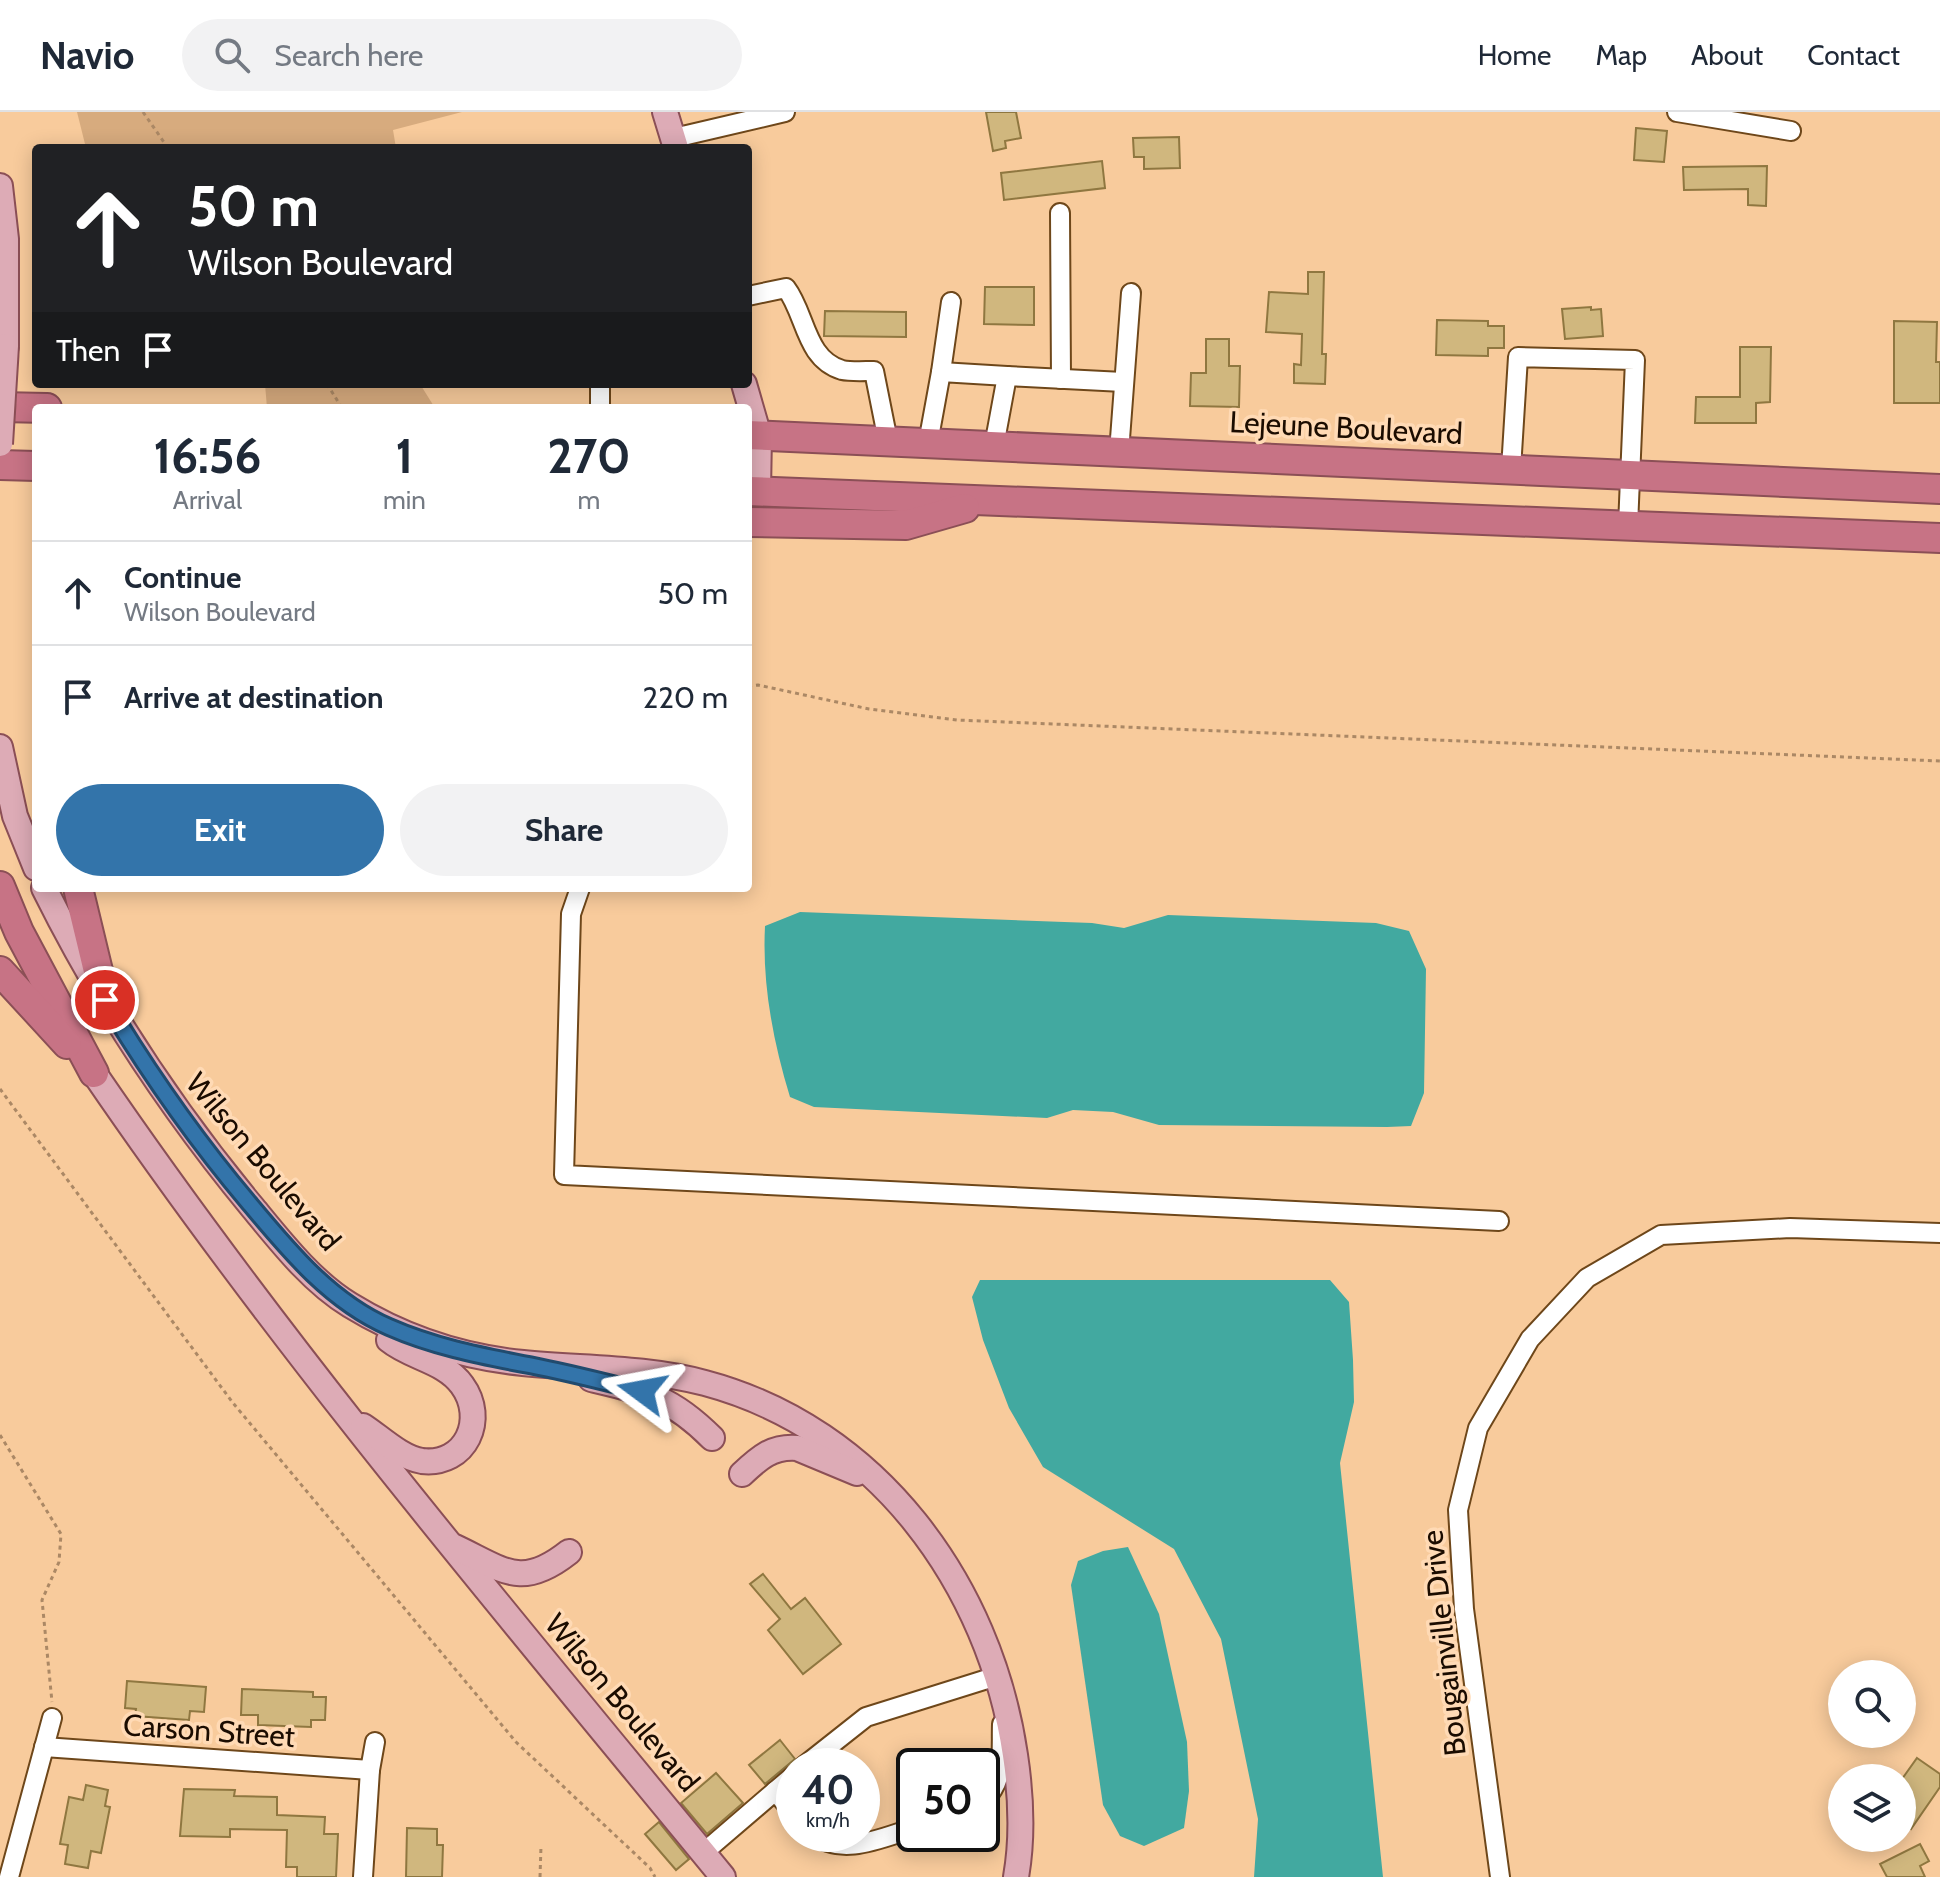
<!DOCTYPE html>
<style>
body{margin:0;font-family:Cabin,sans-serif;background:#f2f2f3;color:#1f2937;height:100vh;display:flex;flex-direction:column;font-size:30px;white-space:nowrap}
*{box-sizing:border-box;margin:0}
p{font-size:26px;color:#747a83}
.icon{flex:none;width:44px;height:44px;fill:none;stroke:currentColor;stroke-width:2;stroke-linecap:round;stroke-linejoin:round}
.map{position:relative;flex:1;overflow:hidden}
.sheet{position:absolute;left:32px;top:292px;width:720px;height:488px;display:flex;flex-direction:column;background:#fff;border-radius:8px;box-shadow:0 4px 20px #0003}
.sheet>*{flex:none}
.top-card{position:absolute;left:32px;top:32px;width:720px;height:244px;border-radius:8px;box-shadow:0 4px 20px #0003;background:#202124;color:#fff;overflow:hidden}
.fabs{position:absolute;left:1828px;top:1548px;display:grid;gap:16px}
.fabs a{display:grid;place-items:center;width:88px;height:88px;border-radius:50%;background:#fff;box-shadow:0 4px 20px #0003;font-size:40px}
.speed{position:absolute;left:776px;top:1636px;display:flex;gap:16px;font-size:40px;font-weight:700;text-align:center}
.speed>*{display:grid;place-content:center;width:104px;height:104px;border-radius:50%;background:#fff;box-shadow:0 4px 20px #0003;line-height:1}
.speed small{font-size:20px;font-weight:400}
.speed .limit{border:4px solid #111;border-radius:12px;background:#fff;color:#111}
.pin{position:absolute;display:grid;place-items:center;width:68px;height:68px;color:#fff;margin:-34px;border:4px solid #fff;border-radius:50%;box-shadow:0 2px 8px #0007}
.me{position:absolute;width:88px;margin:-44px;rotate:283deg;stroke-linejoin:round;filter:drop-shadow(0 0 6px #0008)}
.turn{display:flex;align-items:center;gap:28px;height:168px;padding:0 24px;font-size:36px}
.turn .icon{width:104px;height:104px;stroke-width:2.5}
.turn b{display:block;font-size:56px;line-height:68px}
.then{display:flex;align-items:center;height:76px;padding:0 24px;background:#0003;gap:16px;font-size:30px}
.eta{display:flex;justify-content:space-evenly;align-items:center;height:136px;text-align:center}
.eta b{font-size:48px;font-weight:700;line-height:56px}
.action{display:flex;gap:16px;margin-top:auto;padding:16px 24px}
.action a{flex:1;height:92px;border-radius:48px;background:#3374aa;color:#fff;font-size:32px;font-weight:700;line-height:92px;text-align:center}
.action a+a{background:#f2f2f3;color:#1f2937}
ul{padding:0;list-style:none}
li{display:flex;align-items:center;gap:24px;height:104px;padding:0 24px;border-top:2px solid #e0e1e3}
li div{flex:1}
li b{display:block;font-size:30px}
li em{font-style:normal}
header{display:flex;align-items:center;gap:48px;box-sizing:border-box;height:112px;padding:0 40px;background:#fff;border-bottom:2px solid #e0e1e3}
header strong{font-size:38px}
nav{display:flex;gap:44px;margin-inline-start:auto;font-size:28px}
.search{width:560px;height:72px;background:#f2f2f3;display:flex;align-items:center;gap:20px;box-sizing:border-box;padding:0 28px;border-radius:44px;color:#747a83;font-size:30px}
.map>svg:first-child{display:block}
.green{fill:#d7ab7e}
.water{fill:#42a9a0}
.building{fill:#d0b77e;stroke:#8f7740;stroke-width:2}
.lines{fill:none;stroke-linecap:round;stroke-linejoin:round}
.minor-casing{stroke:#6e471a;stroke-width:22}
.major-casing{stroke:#8b4f56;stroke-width:28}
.highway-casing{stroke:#8b4f56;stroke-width:32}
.path{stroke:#ab8865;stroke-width:3;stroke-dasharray:4 4;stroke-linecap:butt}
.minor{stroke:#fff;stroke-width:18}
.major{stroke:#ddabb6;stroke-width:24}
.highway{stroke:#c77385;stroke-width:28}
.major-bridge-casing{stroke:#8b4f56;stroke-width:28;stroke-linecap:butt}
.major-bridge{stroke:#ddabb6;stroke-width:24}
.route-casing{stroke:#214b6e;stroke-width:20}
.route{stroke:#3374aa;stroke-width:14}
.labels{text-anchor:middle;stroke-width:7;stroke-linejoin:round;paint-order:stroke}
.street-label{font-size:30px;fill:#1b0c00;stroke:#ffdab5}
</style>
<header>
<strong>Navio</strong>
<div class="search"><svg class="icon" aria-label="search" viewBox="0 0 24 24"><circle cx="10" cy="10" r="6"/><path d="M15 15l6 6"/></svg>Search here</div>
<nav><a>Home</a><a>Map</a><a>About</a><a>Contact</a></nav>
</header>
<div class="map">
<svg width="1940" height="1765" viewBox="0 0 1940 1765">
<rect width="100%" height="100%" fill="#f8cb9c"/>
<g class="green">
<path d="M77,0H462L393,18L396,36H86Z"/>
<path d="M265,272H420L435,296H267Z"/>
</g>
<g class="water">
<path d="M800,800L1092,811L1124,816L1168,803L1376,811L1409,819L1426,857L1424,981L1411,1014L1387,1015L1159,1013L1113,1000L1073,998L1047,1006L814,995L790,985C773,929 762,872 765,814Z"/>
<path d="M980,1168H1330L1349,1190L1353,1248L1354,1290L1340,1351L1383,1765H1254L1258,1707L1221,1527L1174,1437L1043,1355L1009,1296L983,1228L972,1185Z"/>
<path d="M1128,1435L1159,1502L1187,1630L1189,1679L1184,1716L1144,1734L1120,1724L1103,1693L1071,1473L1078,1449L1103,1439Z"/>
</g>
<g class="building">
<path d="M986,0H1016L1021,26L1005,29L1006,36L993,39Z"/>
<path d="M1636,16L1667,19L1664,50L1634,48Z"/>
<path d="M1179,25L1180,56L1144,57V45H1134L1133,26Z"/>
<path d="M1102,49L1105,76L1004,88L1001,61Z"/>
<path d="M1767,54L1766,94L1748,93V77L1684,78L1683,55Z"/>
<path d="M1308,160H1324L1322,242H1326L1325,272L1294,271V252L1301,253L1302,222L1266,220L1269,180L1308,182Z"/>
<path d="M985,175H1034V213L984,212Z"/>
<path d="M1591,195V198L1601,197L1603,224L1565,227L1562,197Z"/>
<path d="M825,199L906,200V225L824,224Z"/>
<path d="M1437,208L1488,209V214H1504V236H1488V244L1436,243Z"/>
<path d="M1894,209L1937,210L1936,250H1940V291H1894Z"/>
<path d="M1206,227H1229V254H1240L1239,295L1190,294L1191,261H1206Z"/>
<path d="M1740,235H1771L1770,290L1756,291V311H1695L1696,285H1740Z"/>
<path d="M763,1462L791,1497L805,1486L841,1532L803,1562L768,1518L780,1507L750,1472Z"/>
<path d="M127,1569L206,1575L204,1600L190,1599L189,1608L135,1604L136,1597L125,1596Z"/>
<path d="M242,1577L313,1580V1585H326L325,1608H311V1615L258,1613V1603H241Z"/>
<path d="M780,1628L795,1647L765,1672L749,1653Z"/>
<path d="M1917,1646L1940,1662V1675L1911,1717L1902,1711V1667Z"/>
<path d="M716,1661L743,1691L707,1722L681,1691Z"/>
<path d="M86,1673L108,1678L105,1694L110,1695L101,1741L91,1739L88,1756L65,1752L68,1733L60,1732L69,1685L83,1688Z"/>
<path d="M184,1677L235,1678L234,1684L277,1685V1703L325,1705L324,1722H338L336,1765H297V1755H286L287,1718L230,1717V1725L180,1724Z"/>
<path d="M659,1710L689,1747L676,1758L645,1722Z"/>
<path d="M407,1716L437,1717V1733H443L442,1765H406Z"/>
<path d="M1920,1732L1929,1749L1920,1754L1925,1765H1887L1880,1752Z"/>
</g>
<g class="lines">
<g class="minor-casing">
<g id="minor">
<path d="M1677,0L1791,19"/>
<path d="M674,26L785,0"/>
<path d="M1060,101L1061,267"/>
<path d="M748,184L786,176C806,202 805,247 842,258C851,260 864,259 874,259L888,329"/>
<path d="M941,260L951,190"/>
<path d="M600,296V272"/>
<path d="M928,331L941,260L1007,264"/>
<path d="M994,334L1007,264L1123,270"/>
<path d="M1119,340L1131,181"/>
<path d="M1511,357L1518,245L1635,248L1628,414"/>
<path d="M580,776L571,802L564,1063L1499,1109"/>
<path d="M44,1635L370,1658"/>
<path d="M804,1654L866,1605L997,1564"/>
<path d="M775,1679L794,1701"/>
<path d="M982,1691C1006,1667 1001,1643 1002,1612"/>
<path d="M812,1722C843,1745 881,1726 914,1716"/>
<path d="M703,1741L794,1663"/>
<path d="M9,1765L52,1606"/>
<path d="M363,1765L370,1658L375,1630"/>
<path d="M1500,1765L1464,1497L1458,1398L1478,1316L1530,1227L1587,1166L1661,1123L1790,1116L1940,1121"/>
</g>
</g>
<g class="major-casing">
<g id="major">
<path d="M665,0L676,36"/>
<path d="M0,74L6,127V234"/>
<path d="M744,272L759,324L758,379"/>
<path d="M0,635L15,704L36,756"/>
<path d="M44,776C101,891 171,997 253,1096C281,1130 312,1170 350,1193C402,1225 462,1245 523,1251C584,1257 645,1255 705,1271C877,1317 990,1472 1015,1643C1021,1683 1023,1725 1016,1765"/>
<path d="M94,961C286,1242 507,1502 723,1765"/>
<path d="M591,1267C646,1280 671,1285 712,1326"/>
<path d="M363,1314C380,1325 401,1346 422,1349C466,1354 487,1307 462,1273C445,1249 411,1246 389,1228"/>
<path d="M742,1362C759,1346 772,1334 797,1336L857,1361"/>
<path d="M455,1435C504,1458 521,1478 569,1440"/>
</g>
</g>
<g class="highway-casing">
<g id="highway">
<path d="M0,295L47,296"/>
<path d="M748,323L1940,377"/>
<path d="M0,353L36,354"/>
<path d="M748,379L1940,426"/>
<path d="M748,410L906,413L965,396"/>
<path d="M0,774L19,820L94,961"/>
<path d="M78,776L105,888"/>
<path d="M0,859L67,932"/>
</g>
</g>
<g class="path">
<path d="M143,0L168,36"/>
<path d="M327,272L342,296"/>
<path d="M748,574L758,573L869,597L957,608L1940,649"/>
<path d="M0,977L233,1291L516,1630L650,1756L655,1765"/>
<path d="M0,1323L61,1422L59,1450L42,1488L52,1590"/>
<path d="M540,1765L541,1734"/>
</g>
<use href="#minor" class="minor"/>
<use href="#major" class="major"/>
<use href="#highway" class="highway"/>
<g class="major-bridge-casing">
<path id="major-bridge" d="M0,332L6,234"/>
</g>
<use href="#major-bridge" class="major-bridge"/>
</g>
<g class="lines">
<g class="route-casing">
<path id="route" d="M105,888C148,960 195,1027 249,1091C289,1139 331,1190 389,1215C432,1234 477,1243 523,1252C563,1259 603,1270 642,1279"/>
</g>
<use href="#route" class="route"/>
</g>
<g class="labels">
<g class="street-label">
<text transform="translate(1346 316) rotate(3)" y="10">Lejeune Boulevard</text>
<text transform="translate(263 1050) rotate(50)" y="10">Wilson Boulevard</text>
<text transform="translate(1444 1531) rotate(-96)" y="10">Bougainville Drive</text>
<text transform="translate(622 1591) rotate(50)" y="10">Wilson Boulevard</text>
<text transform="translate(209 1619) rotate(4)" y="10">Carson Street</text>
</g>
</g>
</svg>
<div class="fabs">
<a><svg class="icon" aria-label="search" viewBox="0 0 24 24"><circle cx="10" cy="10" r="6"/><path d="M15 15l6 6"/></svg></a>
<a><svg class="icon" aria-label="layers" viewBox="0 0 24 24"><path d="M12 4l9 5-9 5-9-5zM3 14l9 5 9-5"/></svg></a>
</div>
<div class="speed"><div>40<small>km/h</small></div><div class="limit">50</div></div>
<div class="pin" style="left:105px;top:888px;background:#d93025"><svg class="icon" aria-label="arrive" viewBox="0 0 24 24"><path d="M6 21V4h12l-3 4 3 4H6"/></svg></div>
<svg class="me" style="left:642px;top:1279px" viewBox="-20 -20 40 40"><path d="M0-17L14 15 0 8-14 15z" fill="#3374aa" stroke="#fff" stroke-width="4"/></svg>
<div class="top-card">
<div class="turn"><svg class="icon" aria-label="ahead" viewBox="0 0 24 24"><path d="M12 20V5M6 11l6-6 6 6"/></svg><div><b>50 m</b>Wilson Boulevard</div></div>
<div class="then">Then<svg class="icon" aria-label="arrive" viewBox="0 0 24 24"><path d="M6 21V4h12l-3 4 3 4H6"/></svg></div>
</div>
<section class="sheet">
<div class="eta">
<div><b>16:56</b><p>Arrival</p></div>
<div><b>1</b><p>min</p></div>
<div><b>270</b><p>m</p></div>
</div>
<ul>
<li><svg class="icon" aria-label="ahead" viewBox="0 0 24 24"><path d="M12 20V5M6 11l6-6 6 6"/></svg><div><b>Continue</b><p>Wilson Boulevard</p></div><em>50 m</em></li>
<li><svg class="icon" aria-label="arrive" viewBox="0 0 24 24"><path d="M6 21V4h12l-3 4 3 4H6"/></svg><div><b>Arrive at destination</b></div><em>220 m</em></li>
</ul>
<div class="action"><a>Exit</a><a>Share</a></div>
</section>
</div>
